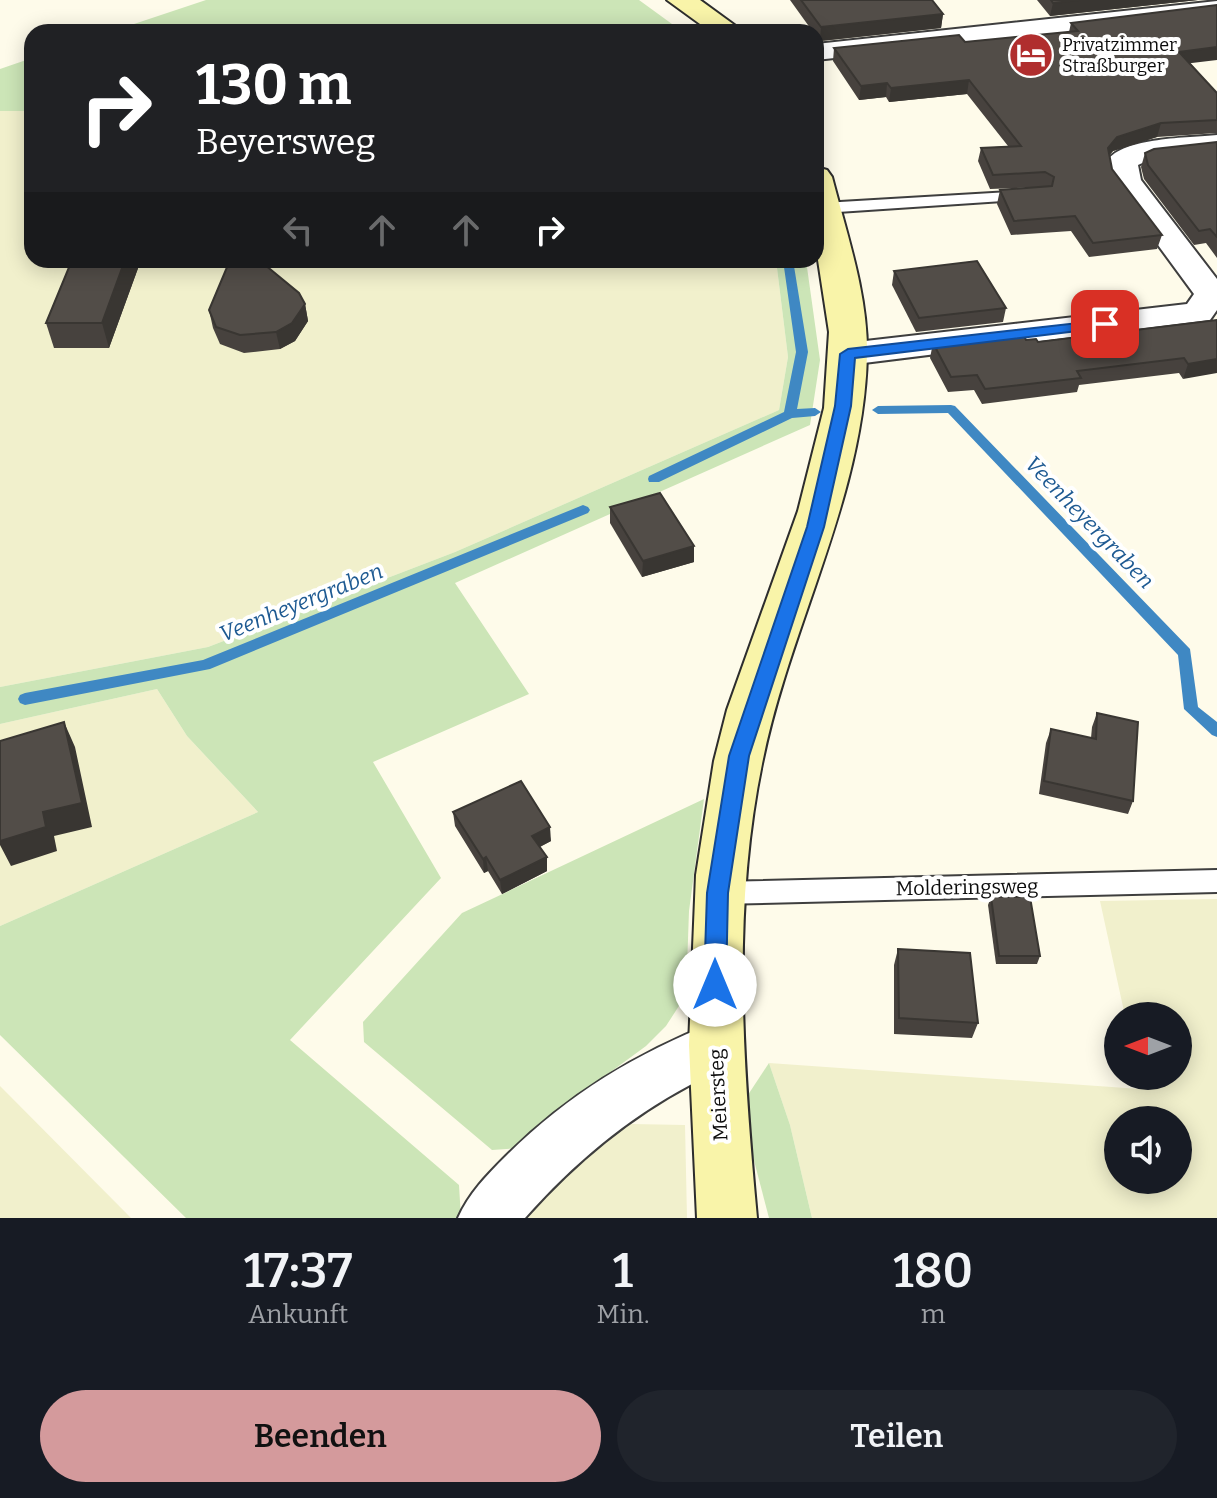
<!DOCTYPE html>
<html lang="de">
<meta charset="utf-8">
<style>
body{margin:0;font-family:Bitter,serif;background:#20242c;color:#f1f3f6;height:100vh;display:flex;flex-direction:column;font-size:30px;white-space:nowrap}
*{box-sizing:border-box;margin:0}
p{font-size:26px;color:#9ea1a6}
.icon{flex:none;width:44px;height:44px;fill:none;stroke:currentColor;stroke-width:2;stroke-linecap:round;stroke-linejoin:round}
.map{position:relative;height:1218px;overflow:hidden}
.sheet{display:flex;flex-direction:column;background:#171b24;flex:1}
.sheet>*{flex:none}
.guide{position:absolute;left:24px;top:24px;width:800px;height:244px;border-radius:24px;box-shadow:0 4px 20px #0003;background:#202124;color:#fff;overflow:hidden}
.needle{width:52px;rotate:270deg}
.controls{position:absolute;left:1104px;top:1002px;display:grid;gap:16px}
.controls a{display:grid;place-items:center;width:88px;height:88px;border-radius:50%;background:#171b24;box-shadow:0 4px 20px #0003;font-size:40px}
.pin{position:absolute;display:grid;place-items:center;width:68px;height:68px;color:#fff;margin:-34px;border-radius:16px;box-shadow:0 4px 12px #0006}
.me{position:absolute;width:88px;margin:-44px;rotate:0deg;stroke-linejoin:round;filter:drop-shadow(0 0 6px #0008)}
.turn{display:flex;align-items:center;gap:28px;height:168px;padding:0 40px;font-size:36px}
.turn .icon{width:104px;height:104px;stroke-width:2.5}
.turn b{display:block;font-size:56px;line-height:68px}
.lanes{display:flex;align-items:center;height:76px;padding:0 40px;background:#0003;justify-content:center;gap:40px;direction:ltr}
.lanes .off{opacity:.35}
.eta{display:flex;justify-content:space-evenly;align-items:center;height:136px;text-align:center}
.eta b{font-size:48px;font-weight:600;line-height:56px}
.button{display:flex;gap:16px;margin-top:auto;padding:16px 40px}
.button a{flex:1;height:92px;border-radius:48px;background:#d49a9c;color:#111;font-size:32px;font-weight:600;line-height:92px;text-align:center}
.button a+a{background:#20242c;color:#f1f3f6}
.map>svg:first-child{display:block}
.farmland{fill:#f1f0cc;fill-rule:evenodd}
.green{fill:#cce5b7}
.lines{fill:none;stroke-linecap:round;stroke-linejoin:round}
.stream{fill:#3f88c3;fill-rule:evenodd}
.lane-casing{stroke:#3e3e3e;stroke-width:4}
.street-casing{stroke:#3e3e3e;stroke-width:4}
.secondary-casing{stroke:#2d2d2d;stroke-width:4}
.lane{fill:#fff;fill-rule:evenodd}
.street{fill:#fff;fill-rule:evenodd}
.secondary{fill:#f9f4a9;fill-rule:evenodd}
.wall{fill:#47423e}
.shaded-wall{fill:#393632}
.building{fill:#524d48;stroke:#393632;stroke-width:2}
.route{fill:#1a73e8;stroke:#114b97;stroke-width:2}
.labels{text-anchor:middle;stroke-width:8;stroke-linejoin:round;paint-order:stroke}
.far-poi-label{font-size:18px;fill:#0b0b0b;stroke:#fff;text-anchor:start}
.street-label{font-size:20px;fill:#0b0b0b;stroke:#fff}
.water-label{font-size:22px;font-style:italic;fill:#1e5a92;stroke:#fff}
</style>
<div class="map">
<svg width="1217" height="1218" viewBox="0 0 1217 1218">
<rect width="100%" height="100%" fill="#fefbea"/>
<g class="farmland">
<path d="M0,111H32V260H776L788,357L779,410L455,552L208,647L0,687Z"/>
<path d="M157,689L187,736L258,812L0,926V724Z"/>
<path d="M1217,899V1218H812L790,1125L769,1063L1140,1089L1138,1076H1178V1016H1125L1100,901ZM1118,1120H1178V1180H1118Z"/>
<path d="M0,1086L131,1218H0Z"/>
<path d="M632,1124L685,1125L687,1218H506L603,1131Z"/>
</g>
<g class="green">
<path d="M206,0H639L683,32H110Z"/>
<path d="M32,58V111H0V69Z"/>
<path d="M776,260H806L820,360L810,425L455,583L529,694L373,762L441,878L290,1040L459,1185L461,1218H186L0,1035V926L258,812L187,736L157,689L0,724V687L208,647L455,552L779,410L788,357Z"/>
<path d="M704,799L689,911L686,995L666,1026L646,1046L601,1079L533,1147L492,1150L364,1042L363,1022L462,913Z"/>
<path d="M769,1063L790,1125L812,1218H769L740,1107Z"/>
</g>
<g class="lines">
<g class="stream">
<path d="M783,260H793L808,352L797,409L815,408L821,412L815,416L792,418L659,482H649L648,479L649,476L784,412L796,352Z"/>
<path d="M951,405L955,406L1190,649L1198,707L1217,722V737L1212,735L1184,709L1178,655L948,413L878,414L872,410L878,406Z"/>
<path d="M583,505L588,507L590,510L588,513L210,669L25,705L20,703L18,699L20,695L25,693L203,660Z"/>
</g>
<g class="lane-casing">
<g id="lane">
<path d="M1025,191L1033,196L1031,199L823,213L816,210L817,204L823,203Z"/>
<path d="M1217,870V892L718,904L709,901L705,893L709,885L718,882Z"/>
</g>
</g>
<g class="street-casing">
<g id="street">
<path d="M1217,1V17L816,60V44Z"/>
<path d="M1217,135V153L1149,160L1138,165L1141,180L1217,279V310L1210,320L848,365L835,362L830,354L835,346L848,343L1187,304L1194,294L1111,181L1107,161C1123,137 1189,138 1217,135Z"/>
<path d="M716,1022L735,1030L743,1047C731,1074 714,1072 690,1085C626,1119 573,1164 525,1218H458C469,1193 487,1175 506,1156C567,1095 636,1053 716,1022Z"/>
</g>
</g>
<g class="secondary-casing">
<g id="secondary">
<path d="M667,0H700L744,32H711Z"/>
<path d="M816,167L827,170L832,177C847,235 868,295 867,355C864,496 791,623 763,759C731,910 743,1066 757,1218H697L689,1045L696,875L714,761L727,710L798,511L824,408L829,332L816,247Z"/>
</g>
</g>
<use href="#lane" class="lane"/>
<use href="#street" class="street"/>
<use href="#secondary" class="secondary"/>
</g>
<g class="wall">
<path d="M790,0H932L943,14L941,28L820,41L816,36V32H813Z"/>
<path d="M1037,0H1198L1050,16Z"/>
<path d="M1071,23L1190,63L1217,93V133L1157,137L1113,151L1109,155L1112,169L1162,235L1157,249L1089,257L1071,231L1011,235L997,204L1000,190L1043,187L990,189L978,161L981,148L1008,146L967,94L889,102L886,97L859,100L833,61L834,48L965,42L1069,32Z"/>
<path d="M1217,142V258L1206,243L1194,245L1144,179L1141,167L1145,153Z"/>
<path d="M72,260H141L109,348H54L46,323Z"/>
<path d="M259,260H278L262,263L305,304L308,321L295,341L280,349L244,353L220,344L213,328L209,310Z"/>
<path d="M894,271L1006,308L1003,322L916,332L892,285Z"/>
<path d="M1217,320L1183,379L1179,373L1079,385L1077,392L982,404L974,390L948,392L930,358L933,343L1026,340L1038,342Z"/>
<path d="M610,507L694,562L642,577L610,523Z"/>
<path d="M1097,713L1133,801L1128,814L1039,794L1046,743L1051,729L1091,738L1092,727Z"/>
<path d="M453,812L551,841L540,847L547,871L502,894L488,871L484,873L455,826Z"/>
<path d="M991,897L1040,956L1037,964H996L988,905Z"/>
<path d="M898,949L978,1023L972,1038L894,1034V965Z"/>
</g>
<g class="shaded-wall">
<path d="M1079,0H1198L1050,16L1053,3Z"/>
<path d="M943,14L941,28L820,41L821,27Z"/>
<path d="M1217,47V60L1175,65L1179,52Z"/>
<path d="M969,80L967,94L889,102L891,88Z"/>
<path d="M887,83L886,97L859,100L861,86Z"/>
<path d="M1161,123L1157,137L1113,151L1104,162L1108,148L1117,137Z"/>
<path d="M125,260H141L109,348L102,323Z"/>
<path d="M260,260H278L260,263Z"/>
<path d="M305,304L308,321L295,341L280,349L276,332Z"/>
<path d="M1217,359V373L1183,379L1188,364Z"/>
<path d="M694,546V562L642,577L643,561Z"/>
<path d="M64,722L75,747L92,827L54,836L57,851L11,866L0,845V841L43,812Z"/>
<path d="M550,827L551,841L533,850L532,836Z"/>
<path d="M486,857L488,871L484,873L483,859Z"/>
<path d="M547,857V871L502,894L500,880Z"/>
</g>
<g class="building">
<path d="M801,0H932L943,14L821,27Z"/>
<path d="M1051,0H1079L1053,3Z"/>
<path d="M1217,5V47L1179,52L1217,93V120L1161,123L1117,137L1108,148L1112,169L1162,235L1093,243L1075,216L1014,221L1000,190L1052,186L1054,177L1045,172L993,175L981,148L1021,146L969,80L891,88L887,83L861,86L834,48L959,35L965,42L1078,31L1071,23Z"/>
<path d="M1217,142V237L1210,229L1199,231L1148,165L1145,153L1154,149Z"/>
<path d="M72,260H125L102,323H46Z"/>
<path d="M230,260H259L299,293L305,304L292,323L276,332L240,335L216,327L209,310Z"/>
<path d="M977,261L1006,308L919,318L894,271Z"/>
<path d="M1217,320V359L1188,364L1184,358L1077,371L1081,378L985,389L977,375L951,377L933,343L1022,332L1026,340L1036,339L1038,342Z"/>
<path d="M660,493L694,546L643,561L610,507Z"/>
<path d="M1097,713L1138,722L1133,801L1044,781L1051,729L1096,739Z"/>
<path d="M64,722L82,803L43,812L46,827L0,841V741Z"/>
<path d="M521,781L550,827L532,836L547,857L500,880L486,857L483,859L453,812Z"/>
<path d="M991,897H1030L1040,956H999Z"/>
<path d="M898,949L970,953L978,1023L899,1018Z"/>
</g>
<path class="route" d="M1105,320L1113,324L1110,327L855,358L851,406L824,527L749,756L728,893L726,985L723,993L715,995L707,993L704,985L707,893L729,756L807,527L835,406L840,354L848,349Z"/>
<defs>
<g id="hotel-disc" transform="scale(2.3)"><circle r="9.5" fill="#b02e2e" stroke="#fff"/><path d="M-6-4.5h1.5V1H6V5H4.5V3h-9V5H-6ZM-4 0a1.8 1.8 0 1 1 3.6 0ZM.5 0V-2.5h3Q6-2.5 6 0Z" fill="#fff"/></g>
</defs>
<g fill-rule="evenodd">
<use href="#hotel-disc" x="1031" y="55"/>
</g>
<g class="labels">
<g class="far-poi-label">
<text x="1062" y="51">Privatzimmer<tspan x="1062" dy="21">Straßburger</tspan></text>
</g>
<g class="street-label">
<text transform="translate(967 887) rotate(-1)" y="7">Molderingsweg</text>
<text transform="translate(718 1095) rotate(-93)" y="7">Meiersteg</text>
</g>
<g class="water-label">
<text transform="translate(1090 522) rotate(46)" y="8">Veenheyergraben</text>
<text transform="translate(301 602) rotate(-22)" y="8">Veenheyergraben</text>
</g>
</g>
</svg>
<div class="controls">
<a><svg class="needle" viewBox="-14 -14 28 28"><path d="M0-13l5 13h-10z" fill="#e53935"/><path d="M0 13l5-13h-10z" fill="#9ea1a6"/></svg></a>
<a><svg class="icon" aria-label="sound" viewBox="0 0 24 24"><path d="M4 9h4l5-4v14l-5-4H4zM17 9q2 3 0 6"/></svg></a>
</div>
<div class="pin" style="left:1105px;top:324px;background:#d93025"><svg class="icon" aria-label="arrive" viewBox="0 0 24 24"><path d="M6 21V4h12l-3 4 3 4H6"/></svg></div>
<svg class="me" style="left:715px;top:985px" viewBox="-20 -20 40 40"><circle r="19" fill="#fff"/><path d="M0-13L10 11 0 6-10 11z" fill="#1a73e8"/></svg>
<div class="guide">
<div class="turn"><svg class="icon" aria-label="right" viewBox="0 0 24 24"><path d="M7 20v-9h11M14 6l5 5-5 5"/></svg><div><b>130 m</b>Beyersweg</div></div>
<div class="lanes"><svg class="icon off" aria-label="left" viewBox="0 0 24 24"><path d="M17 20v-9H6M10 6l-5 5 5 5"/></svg><svg class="icon off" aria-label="ahead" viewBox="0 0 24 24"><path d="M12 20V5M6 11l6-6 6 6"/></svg><svg class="icon off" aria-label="ahead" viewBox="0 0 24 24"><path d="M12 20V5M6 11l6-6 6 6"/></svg><svg class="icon" aria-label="right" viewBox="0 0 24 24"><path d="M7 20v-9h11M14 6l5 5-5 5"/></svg></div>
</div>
</div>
<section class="sheet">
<div class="eta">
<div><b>17:37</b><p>Ankunft</p></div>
<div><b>1</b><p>Min.</p></div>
<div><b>180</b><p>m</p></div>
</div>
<div class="button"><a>Beenden</a><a>Teilen</a></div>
</section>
